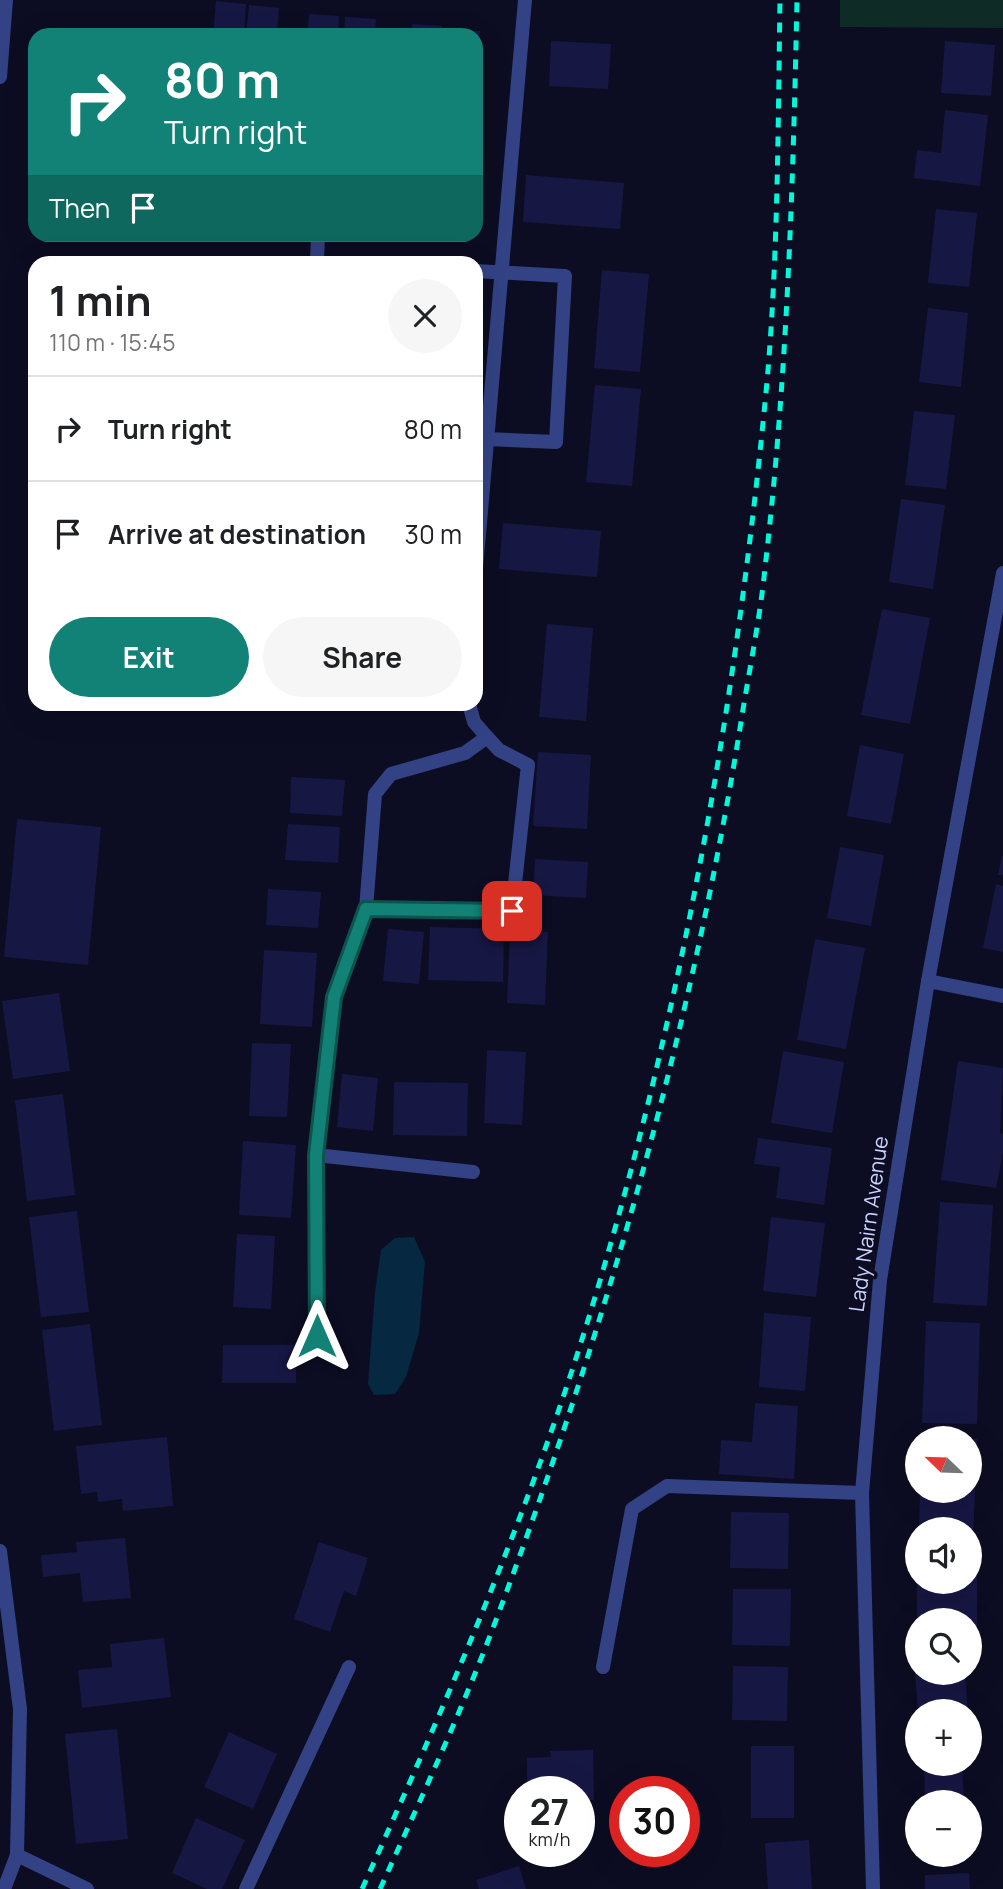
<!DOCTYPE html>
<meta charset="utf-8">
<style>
body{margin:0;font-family:Manrope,sans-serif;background:#f6f6f6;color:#202124;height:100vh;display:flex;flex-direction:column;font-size:26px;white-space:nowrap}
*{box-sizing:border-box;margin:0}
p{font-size:23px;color:#757577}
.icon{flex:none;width:38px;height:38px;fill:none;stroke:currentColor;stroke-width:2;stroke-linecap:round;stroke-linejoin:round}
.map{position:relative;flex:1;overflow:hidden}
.sheet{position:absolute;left:28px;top:256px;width:455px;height:455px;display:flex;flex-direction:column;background:#fff;border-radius:21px;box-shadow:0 7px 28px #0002}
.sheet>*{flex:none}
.banner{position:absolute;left:28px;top:28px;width:455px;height:214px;border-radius:21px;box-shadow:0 7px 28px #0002;background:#128276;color:#fff;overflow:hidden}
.needle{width:46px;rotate:293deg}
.fabs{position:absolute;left:905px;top:1426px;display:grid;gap:14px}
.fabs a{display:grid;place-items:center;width:77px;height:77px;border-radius:50%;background:#fff;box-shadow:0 7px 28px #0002;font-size:35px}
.speed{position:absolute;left:504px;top:1776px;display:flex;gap:14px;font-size:35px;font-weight:700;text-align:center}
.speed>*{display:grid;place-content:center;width:91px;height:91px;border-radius:50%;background:#fff;box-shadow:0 7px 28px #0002;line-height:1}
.speed small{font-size:18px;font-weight:400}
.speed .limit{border:10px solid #d22;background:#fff;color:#111}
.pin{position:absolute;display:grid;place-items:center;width:60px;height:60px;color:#fff;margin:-30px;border-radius:14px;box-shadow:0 4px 10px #0006}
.me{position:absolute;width:77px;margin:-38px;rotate:0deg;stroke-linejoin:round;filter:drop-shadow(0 0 5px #0008)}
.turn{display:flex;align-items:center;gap:24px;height:147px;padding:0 21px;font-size:32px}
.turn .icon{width:91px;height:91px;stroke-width:2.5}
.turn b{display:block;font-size:49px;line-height:60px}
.then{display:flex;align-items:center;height:66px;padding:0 21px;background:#0003;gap:14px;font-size:26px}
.round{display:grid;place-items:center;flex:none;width:74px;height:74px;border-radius:37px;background:#f6f6f6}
.summary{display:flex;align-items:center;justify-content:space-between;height:119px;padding:0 21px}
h1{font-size:42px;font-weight:700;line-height:52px}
.primary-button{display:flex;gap:14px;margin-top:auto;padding:14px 21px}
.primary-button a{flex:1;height:80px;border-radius:42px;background:#128276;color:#fff;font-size:28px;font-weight:700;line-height:80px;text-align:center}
.primary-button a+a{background:#f6f6f6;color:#202124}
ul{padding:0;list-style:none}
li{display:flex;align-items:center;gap:21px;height:105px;padding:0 21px;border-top:2px solid #e0e0e0}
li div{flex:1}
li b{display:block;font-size:26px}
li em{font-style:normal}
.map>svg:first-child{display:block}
.green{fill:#0e2c25}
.water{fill:#062841}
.building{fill:#171744}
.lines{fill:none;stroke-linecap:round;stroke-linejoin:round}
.service{stroke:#334284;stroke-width:14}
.minor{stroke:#334284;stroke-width:14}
.tertiary{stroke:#334284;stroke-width:14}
.rail{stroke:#00f8db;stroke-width:5;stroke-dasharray:10 9;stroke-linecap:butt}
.route-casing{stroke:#0c544d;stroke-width:18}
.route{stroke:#128276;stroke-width:12}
.labels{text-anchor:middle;stroke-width:7;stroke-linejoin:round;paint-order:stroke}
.street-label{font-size:21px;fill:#cdd2ff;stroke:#0c0d22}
</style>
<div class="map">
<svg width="1003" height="1889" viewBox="0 0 1003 1889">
<rect width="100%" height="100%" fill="#0c0d22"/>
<path class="green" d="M840,0H1003V28L840,27Z"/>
<path class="water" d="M414,1237L425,1262L419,1333L406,1377L395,1394L374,1395L368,1384L375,1292L381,1250L395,1238Z"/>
<g class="building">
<path d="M216,1L246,4L244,35H213Z"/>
<path d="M249,5L279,8L277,35H246Z"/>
<path d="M309,14L339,16L338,35H307Z"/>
<path d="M345,17L376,19L375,35H344Z"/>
<path d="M412,24L442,26L441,35H411Z"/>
<path d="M450,29L480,31L478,58L476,35H449Z"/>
<path d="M551,41L611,44L608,89L549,86Z"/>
<path d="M945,41L995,45L991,96L941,93Z"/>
<path d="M945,110L988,115L980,186L914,178L917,150L941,153Z"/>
<path d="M526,175L624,183L620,229L523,222Z"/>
<path d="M936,209L977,213L969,287L928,283Z"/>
<path d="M602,270L649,274L640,372L594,368Z"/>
<path d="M928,308L968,313L961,387L919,382Z"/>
<path d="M595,385L641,389L632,486L586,482Z"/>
<path d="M914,411L955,415L946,489L905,485Z"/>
<path d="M901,499L945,505L933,589L889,582Z"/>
<path d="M503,523L601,531L597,577L499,569Z"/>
<path d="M882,609L930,618L910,724L861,715Z"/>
<path d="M547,624L593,628L586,721L539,717Z"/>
<path d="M860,745L904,754L891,824L847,816Z"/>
<path d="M538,752L591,755L587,829L533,826Z"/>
<path d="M291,777L345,780L342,816L290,813Z"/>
<path d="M17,819L101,827L88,965L4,957Z"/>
<path d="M288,824L340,827L338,863L285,860Z"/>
<path d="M840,847L884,855L871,926L827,918Z"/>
<path d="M1002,856H1003V875H998Z"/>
<path d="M535,859L588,862L586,898L533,895Z"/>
<path d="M996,884L1003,886V952L983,948Z"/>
<path d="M268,889L321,892L318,928L266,925Z"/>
<path d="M430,927L504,929L503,982L428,980Z"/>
<path d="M388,929L424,932L419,984L383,981Z"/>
<path d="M510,930L548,932L545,1005L507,1003Z"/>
<path d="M815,939L865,948L846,1049L797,1040Z"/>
<path d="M264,950L317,953L312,1027L260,1024Z"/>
<path d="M59,993L70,1071L13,1079L2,1001Z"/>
<path d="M252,1043L291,1044L287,1117L249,1116Z"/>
<path d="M487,1050L526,1052L522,1125L484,1123Z"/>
<path d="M783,1051L844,1062L832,1133L771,1123Z"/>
<path d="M958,1061L1003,1068L1000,1133L1003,1134V1152L996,1188L941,1180Z"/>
<path d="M342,1074L378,1078L373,1131L337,1127Z"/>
<path d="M394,1082L468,1083L467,1136L393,1135Z"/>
<path d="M63,1094L75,1195L27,1201L15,1100Z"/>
<path d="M758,1138L832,1148L824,1205L776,1198L780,1167L754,1164Z"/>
<path d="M243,1141L296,1145L291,1218L239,1215Z"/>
<path d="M940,1202L993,1205L987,1306L933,1303Z"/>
<path d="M77,1211L89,1312L41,1317L29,1217Z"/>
<path d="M771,1217L825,1223L816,1297L763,1291Z"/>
<path d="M237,1234L275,1236L271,1309L233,1307Z"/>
<path d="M764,1313L811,1317L805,1391L759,1387Z"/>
<path d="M926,1321L980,1323L977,1424L922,1423Z"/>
<path d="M90,1324L102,1425L54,1431L42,1330Z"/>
<path d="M223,1345H296V1383H222Z"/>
<path d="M755,1403L798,1406L794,1479L719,1474L721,1440L752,1442Z"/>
<path d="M167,1437L173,1506L123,1511L122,1499L98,1502L97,1492L81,1494L76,1446Z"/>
<path d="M970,1439H977L973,1540H970V1530H919L920,1491H970Z"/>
<path d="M731,1512L789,1513L788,1569L730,1568Z"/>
<path d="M125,1538L131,1598L83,1602L80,1573L43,1577L41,1555L77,1552L76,1542Z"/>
<path d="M319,1542L368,1558L356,1596L344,1591L330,1632L294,1619Z"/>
<path d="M970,1553H977V1654H970V1620H917V1582H970Z"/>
<path d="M733,1589H791L790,1646L732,1645Z"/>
<path d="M164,1638L171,1697L82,1708L78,1670L112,1667L110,1644Z"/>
<path d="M733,1666L788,1667L787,1721L732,1720Z"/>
<path d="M915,1673H965L968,1712H918Z"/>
<path d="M117,1729L128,1839L76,1844L65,1734Z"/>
<path d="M229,1732L277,1754L253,1809L204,1787Z"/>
<rect x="751" y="1746" width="43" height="72"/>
<path d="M593,1750L594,1800H579V1792H527V1758L551,1757L550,1751Z"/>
<path d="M924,1764H962L964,1802H925Z"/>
<path d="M196,1818L245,1840L222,1889H207L172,1873Z"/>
<path d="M809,1840L812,1889H768L765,1843Z"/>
<path d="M519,1866L526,1889H479L476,1880Z"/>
<path d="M969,1873L970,1889H925V1875Z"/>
</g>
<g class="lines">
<g class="service">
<path d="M317,262L318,234"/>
<path d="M476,271L565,276L556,442L486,439"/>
<path d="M603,1667L632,1509L667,1486L862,1493"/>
<path d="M246,1889L349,1667"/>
</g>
<g class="minor">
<path d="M476,569L525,0"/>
<path d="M366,909L512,911L528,765L499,750L487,737"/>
<path d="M928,981L1003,996"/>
<path d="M316,1155L473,1172"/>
<path d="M317,1336L316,1155L334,997L366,909L375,794L391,774L465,753L487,737L474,722L469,704"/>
<path d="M17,1855L87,1889"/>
<path d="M873,1889L862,1493L880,1280L928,981L1003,573"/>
</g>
<g class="tertiary">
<path d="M0,77L6,0"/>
<path d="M0,1551L20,1709L17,1855L4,1889"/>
</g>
<g class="rail">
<path d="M362,1889C441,1714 519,1536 578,1352C678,1038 736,710 767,382C778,256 778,127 780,0"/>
<path d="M380,1889C419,1803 459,1717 493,1628C604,1334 691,1034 741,722C749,671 760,619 765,568C787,379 793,189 797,0"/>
</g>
</g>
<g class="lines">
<g class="route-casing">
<path id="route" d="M317,1336L316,1155L331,1023L334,997L366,909L512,911"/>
</g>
<use href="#route" class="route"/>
</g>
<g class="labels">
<g class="street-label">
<text transform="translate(869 1224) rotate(-82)" y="7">Lady Nairn Avenue</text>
</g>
</g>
</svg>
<div class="fabs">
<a><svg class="needle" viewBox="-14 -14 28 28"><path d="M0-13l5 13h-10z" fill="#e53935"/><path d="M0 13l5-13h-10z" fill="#757577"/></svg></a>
<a><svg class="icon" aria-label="sound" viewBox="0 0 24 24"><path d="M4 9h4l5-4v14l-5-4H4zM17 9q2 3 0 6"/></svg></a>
<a><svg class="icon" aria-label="search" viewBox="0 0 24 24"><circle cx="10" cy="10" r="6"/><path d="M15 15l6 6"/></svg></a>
<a>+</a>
<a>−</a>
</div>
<div class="speed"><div>27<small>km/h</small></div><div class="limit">30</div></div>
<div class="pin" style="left:512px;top:911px;background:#d93025"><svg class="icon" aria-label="arrive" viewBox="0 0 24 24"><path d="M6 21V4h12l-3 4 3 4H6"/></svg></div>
<svg class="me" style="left:317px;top:1336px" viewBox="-20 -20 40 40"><path d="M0-17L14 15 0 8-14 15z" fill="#128276" stroke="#fff" stroke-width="4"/></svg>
<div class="banner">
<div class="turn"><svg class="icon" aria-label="right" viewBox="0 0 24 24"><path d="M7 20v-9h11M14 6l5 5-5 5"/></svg><div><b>80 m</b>Turn right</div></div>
<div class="then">Then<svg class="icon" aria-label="arrive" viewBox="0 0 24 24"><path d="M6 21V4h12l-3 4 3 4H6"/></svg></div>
</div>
<section class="sheet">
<div class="summary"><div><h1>1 min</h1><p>110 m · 15:45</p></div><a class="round"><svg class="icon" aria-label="close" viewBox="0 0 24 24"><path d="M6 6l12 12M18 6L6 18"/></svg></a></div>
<ul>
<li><svg class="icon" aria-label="right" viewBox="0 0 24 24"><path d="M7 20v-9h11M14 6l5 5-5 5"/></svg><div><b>Turn right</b></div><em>80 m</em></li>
<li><svg class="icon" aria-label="arrive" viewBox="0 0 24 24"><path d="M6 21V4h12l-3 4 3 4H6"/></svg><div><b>Arrive at destination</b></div><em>30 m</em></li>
</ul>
<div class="primary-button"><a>Exit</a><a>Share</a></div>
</section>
</div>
